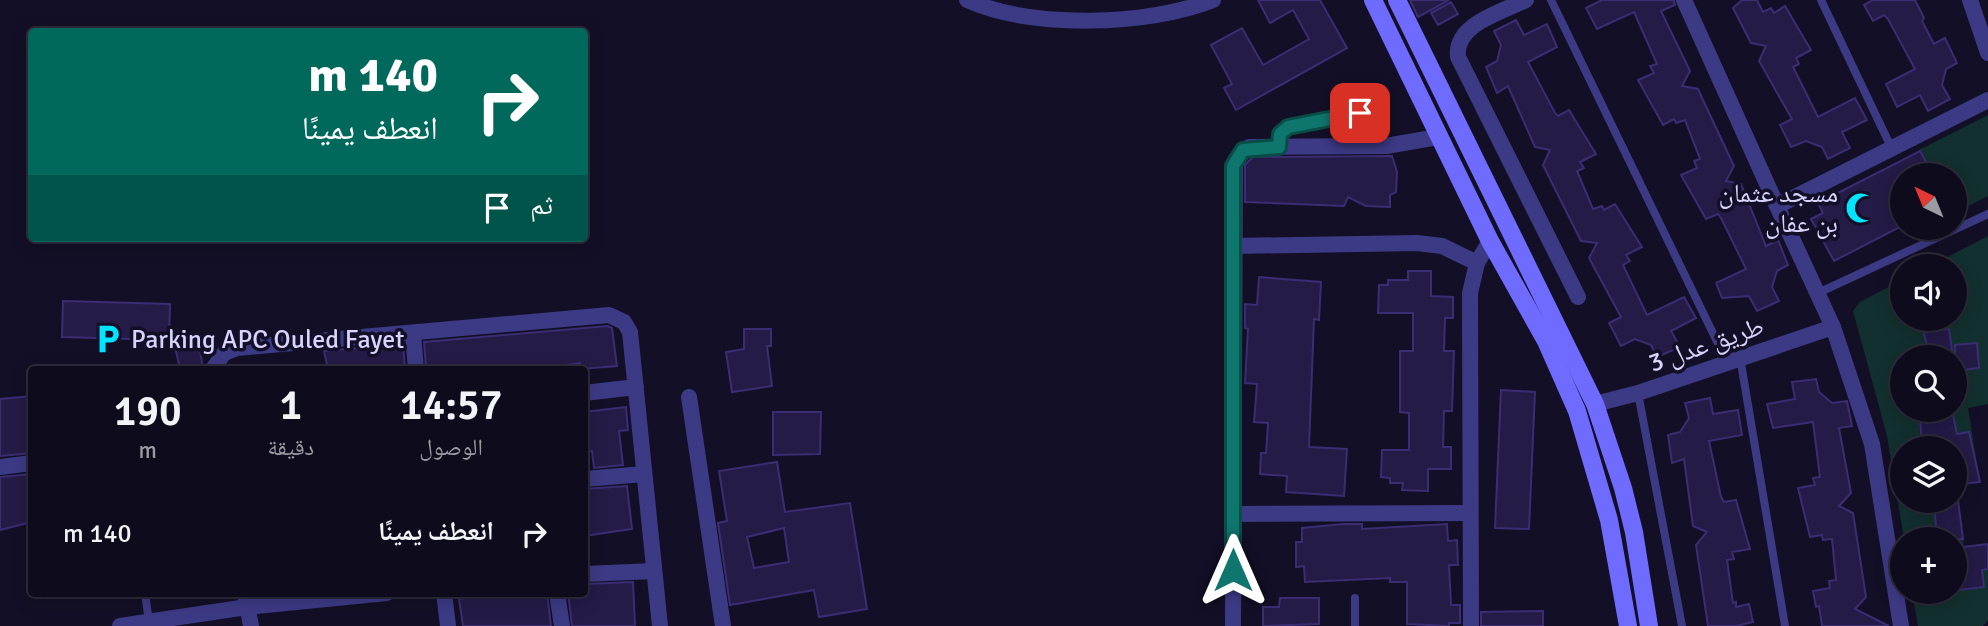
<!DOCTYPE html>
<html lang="ar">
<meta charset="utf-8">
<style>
body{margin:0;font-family:Signika,"Noto Naskh Arabic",sans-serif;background:#1c1929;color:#f1f3f6;direction:rtl;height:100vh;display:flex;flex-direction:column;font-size:26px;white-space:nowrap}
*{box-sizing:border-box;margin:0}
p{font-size:23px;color:#9b9ba3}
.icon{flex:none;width:38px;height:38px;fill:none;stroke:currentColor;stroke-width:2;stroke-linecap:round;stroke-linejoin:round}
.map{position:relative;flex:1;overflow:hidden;direction:ltr}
.panel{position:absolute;left:28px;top:366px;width:560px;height:231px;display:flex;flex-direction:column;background:#0e0b1c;border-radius:7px;box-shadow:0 4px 18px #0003,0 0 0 2px #2e2b3b;direction:rtl}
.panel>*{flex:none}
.hud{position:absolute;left:28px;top:28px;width:560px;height:214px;border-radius:7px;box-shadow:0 4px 18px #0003,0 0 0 2px #2e2b3b;direction:rtl;background:#00695c;color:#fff;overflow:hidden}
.needle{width:46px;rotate:317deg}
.fabs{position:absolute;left:1890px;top:163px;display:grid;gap:14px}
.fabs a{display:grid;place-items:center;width:77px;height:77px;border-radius:50%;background:#0e0b1c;box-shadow:0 4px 18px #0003,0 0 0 2px #2e2b3b;font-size:35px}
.pin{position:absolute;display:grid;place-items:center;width:60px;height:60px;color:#fff;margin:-30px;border-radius:14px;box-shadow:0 4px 10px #0006}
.me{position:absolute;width:77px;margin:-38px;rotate:0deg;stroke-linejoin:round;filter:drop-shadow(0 0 5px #0008)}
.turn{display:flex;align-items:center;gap:24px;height:147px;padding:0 35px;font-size:32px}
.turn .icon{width:91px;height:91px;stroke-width:2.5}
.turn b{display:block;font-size:49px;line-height:60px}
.then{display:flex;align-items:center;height:66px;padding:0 35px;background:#0003;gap:14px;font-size:26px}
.eta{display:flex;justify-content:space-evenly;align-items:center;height:119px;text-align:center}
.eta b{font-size:42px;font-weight:600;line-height:49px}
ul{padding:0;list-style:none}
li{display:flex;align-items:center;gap:21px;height:98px;padding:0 35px}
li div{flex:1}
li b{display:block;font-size:26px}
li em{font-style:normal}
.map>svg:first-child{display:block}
.green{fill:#12302f;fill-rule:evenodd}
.building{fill:#241b47;stroke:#3b2d73;stroke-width:2;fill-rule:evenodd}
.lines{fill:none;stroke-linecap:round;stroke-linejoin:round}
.service{stroke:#3d3a85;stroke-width:8}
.minor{stroke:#3d3a85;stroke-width:16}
.secondary{stroke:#6f6bff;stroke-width:18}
.route-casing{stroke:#0a4d48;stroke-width:18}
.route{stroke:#0f766e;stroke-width:12}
.labels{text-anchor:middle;stroke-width:7;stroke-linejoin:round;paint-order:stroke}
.poi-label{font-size:26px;fill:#d9d4ff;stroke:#130f26;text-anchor:end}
.street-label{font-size:26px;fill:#d9d4ff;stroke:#130f26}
</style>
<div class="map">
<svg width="1988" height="626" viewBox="0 0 1988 626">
<rect width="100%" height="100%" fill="#130f26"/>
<g class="green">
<path d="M1988,115V196L1955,213V175H1933L1919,150Z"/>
<path d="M1988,236V404L1968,408L1980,482L1963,484L1964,491L1957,492L1964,546L1988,544V620L1983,626H1918L1912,592H1955V539H1904L1887,436L1853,311L1860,302L1902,280V318H1955V266H1930ZM1902,357H1955V410H1902ZM1902,448H1955V500H1902Z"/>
</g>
<g class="building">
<path d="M1258,0H1320L1347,48L1236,110L1224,88L1232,84L1211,45L1242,28L1263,65L1309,39L1293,10L1270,23Z"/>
<path d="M1410,0H1449L1418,17Z"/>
<path d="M1602,0H1674L1675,5L1661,11L1690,71L1682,86L1698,89L1703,100L1734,166L1726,181L1741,184L1766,246L1778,240L1788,265L1777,271L1772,287L1779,301L1757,311L1749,296L1722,298L1716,283L1746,269L1721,218L1718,214L1706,219L1681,175L1697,168L1694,161L1700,159L1685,120L1676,123L1674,119L1663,125L1638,80L1654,73L1650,66L1657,64L1634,12L1597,29L1586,8Z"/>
<path d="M1742,0H1757L1763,12L1771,8L1774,13L1785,6L1811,50L1796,58L1799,64L1793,67L1818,117L1855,98L1867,120L1842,132L1850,148L1828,159L1822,147L1806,141L1791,147L1780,125L1792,119L1759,61L1766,46L1751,43L1733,8Z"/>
<path d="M1873,0H1915L1924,18L1922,21L1934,44L1945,38L1957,63L1946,69L1942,85L1950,99L1928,111L1920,95L1897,107L1886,84L1915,69L1888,19L1884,15L1873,21L1864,5Z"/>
<path d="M1451,2L1458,14L1438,25L1431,13Z"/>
<path d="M1516,20L1524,35L1547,24L1557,47L1528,62L1555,113L1558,116L1569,110L1596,154L1580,162L1584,168L1577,171L1593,209L1602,206L1604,210L1615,204L1642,247L1626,255L1630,261L1623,265L1647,315L1684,297L1696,318L1671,331L1680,347L1657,357L1651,345L1635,339L1621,346L1609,323L1621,317L1589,258L1597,243L1581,241L1543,165L1550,150L1535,147L1508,86L1497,93L1486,67L1497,61L1501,45L1494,31Z"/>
<path d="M1920,151L1933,175H1902V226L1834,261L1811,219L1823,213L1818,203Z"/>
<path d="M1392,156L1397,172L1396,192L1390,195V207L1366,206L1348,197L1344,206L1245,202V165L1253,157Z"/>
<path d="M1408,271H1431V296L1453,297V318H1445L1444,351H1454L1452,411H1444L1443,447H1451V469H1428V491L1402,490L1403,483H1390V478L1381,477L1382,450H1409V413L1400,412V351H1413V313H1378L1379,285H1388V280H1408Z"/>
<path d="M1259,277L1321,282L1319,320L1314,319L1309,447L1347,449L1344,496L1286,492L1287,476L1260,474L1261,453H1266L1268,423L1254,422L1257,384L1245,383L1248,329L1245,328V304L1257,305Z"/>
<path d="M63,301L170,304L169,340L62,337Z"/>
<path d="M607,326L612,328L617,366L581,369L580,363L531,369H426L424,342Z"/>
<path d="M744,329H771V346H767L772,386L732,392L726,352L744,349Z"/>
<path d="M1949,329L1953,357H1920L1927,347L1924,332Z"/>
<path d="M199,342L203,369H180L175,347Z"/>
<path d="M1977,343L1979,368L1955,371V345Z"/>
<path d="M403,344L405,369H328L324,351Z"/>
<path d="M1816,379L1819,392L1832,403L1847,401L1852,426L1839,428L1851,493L1839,506L1853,513L1866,597L1855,609L1889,626H1822L1819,606L1816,607L1813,591L1830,588L1829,581L1836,580L1832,539L1823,540L1822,535L1810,537L1798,488L1815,485L1813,478L1820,477L1813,422L1773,428L1767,404L1795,399L1792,382Z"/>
<path d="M1501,390L1535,392L1529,529L1495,528Z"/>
<path d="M32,396V453L0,456V399Z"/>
<path d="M1710,398L1713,414L1738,410L1742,435L1709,441L1721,497L1724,502L1736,500L1750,549L1732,552L1734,559L1727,560L1733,603L1736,602V607L1749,604L1753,622L1736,626H1708L1696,545L1707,532L1693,526L1684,459L1672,463L1668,435L1680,432L1689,418L1685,403Z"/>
<path d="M626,407L628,430L619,431L623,465L594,468L592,451L584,452V412Z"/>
<path d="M1923,410H1952L1957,434L1969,432L1980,482L1955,485V448H1922L1920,416L1924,415Z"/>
<path d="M773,412H821L820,454L773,455Z"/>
<path d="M777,462L785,512L850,503L867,609L819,617L814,590L730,605L718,523L727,521L719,471ZM784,528L789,562L754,568L747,537Z"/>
<path d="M32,474V522L0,530V477Z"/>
<path d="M627,486L632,529L584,536V489Z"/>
<path d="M1934,500H1958L1963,539H1937Z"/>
<path d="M1344,524H1362V529L1447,524L1448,541L1457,540L1458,565H1449L1451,605H1460V623H1449V626L1407,624V582H1390V578L1305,582L1304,566L1296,567V542H1302V528Z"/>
<path d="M1988,544V569L1982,570L1984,587L1960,590L1955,574V548Z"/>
<path d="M633,582L635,626H572L568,593H584V584Z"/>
<path d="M494,593H547L551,626H463L459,599Z"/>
<path d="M1280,598H1319V624L1263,626V607H1279Z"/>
<path d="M1543,611V626H1481V612Z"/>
</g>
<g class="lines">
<g class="service">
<path d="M1551,0L1727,362"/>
<path d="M1821,0L1891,147"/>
<path d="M1279,147L1280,134L1285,128L1361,113L1375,119L1386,146"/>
<path d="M1818,293L1988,214"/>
<path d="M1740,357L1785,626"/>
<path d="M1638,393L1682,626"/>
<path d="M145,593L149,622"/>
<path d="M1355,598V626"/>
</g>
<g class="minor">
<path d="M967,0C1032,29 1147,26 1213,0"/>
<path d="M1526,0C1502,12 1454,24 1458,57L1578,297"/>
<path d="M1684,0L1777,206L1988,100"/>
<path d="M1970,0L1988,53"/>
<path d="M1233,246L1417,243L1442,246L1477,263"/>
<path d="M1833,327L1872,444L1901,626"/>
<path d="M413,334L416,369"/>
<path d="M213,369L224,353L237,348L609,315L624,322L630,332L660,626"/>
<path d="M584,393L636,387"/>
<path d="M689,397L723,626"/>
<path d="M1595,404L1638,393L1833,327L1777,206"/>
<path d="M0,467L32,463"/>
<path d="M584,479L644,474"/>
<path d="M1233,514L1470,513"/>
<path d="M584,574L654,571"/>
<path d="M245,593L251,626"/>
<path d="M444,593L448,626"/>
<path d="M557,593L562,626"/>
<path d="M120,626L247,607L387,593"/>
<path d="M1233,626L1235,160L1249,147L1386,146L1438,137"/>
<path d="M1471,626L1470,293L1477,263L1490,241"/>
</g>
<g class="secondary">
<path d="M1373,0L1490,241L1546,341L1577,411L1609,520L1628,626"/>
<path d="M1397,0L1595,404L1623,488L1634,532L1649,626"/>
</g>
</g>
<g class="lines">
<g class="route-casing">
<path id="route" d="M1233,570V166L1243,150L1279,147L1280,134L1288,127L1360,113"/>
</g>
<use href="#route" class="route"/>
</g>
<defs>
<g id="mosque-bare" transform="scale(2.415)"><path d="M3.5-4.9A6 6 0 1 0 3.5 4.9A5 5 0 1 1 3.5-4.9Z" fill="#00e5ff" stroke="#130f26" stroke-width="2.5" paint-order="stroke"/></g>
<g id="parking-bare" transform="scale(2.415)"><path d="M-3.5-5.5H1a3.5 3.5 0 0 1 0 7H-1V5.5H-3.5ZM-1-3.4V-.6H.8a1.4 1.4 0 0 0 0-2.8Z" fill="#00e5ff" stroke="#130f26" stroke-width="2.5" paint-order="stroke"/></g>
</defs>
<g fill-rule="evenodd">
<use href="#mosque-bare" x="1861" y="208"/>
<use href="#parking-bare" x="108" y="339"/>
</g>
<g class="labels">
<g class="poi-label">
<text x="1838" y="202">مسجد عثمان<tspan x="1838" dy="30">بن عفان</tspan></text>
<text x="131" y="348" text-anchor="start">Parking APC Ouled Fayet</text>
</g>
<g class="street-label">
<text transform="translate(1706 344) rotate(-19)" y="9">طريق عدل 3</text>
</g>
</g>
</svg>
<div class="fabs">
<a><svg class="needle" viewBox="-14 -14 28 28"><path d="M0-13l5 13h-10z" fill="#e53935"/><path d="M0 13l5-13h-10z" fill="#9b9ba3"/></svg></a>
<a><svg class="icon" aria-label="sound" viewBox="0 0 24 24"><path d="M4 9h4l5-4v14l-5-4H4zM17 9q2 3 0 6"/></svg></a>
<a><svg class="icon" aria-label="search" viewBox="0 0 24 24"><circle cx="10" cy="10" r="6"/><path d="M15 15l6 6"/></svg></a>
<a><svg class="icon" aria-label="layers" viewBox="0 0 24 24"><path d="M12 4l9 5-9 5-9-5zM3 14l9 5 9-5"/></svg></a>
<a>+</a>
</div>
<div class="pin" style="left:1360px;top:113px;background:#d93025"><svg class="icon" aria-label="arrive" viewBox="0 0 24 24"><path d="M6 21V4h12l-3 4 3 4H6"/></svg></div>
<svg class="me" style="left:1233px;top:570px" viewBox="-20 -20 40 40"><path d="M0-17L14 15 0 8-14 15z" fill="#0f766e" stroke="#fff" stroke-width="4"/></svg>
<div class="hud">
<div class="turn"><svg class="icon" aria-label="right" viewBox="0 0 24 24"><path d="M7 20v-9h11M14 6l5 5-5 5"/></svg><div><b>140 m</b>انعطف يمينًا</div></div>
<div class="then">ثم<svg class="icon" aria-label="arrive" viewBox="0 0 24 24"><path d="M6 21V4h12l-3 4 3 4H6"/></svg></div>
</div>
<section class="panel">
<div class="eta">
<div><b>14:57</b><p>الوصول</p></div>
<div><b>1</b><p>دقيقة</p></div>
<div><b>190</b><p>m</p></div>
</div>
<ul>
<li><svg class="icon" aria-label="right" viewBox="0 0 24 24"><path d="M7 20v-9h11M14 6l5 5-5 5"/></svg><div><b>انعطف يمينًا</b></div><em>140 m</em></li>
</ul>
</section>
</div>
